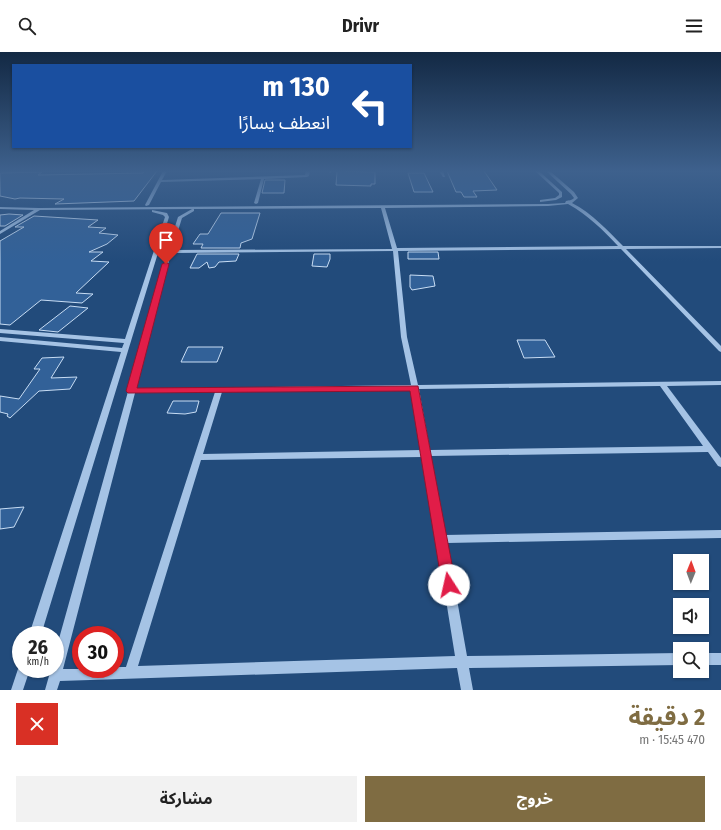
<!DOCTYPE html>
<html lang="ar">
<meta charset="utf-8">
<style>
body{margin:0;font-family:"Fira Sans Condensed","Noto Sans Arabic",sans-serif;background:#f2f2f2;color:#222;direction:rtl;height:100vh;display:flex;flex-direction:column;font-size:15px;white-space:nowrap}
*{box-sizing:border-box;margin:0}
p{font-size:13px;color:#767676}
.icon{flex:none;width:22px;height:22px;fill:none;stroke:currentColor;stroke-width:2;stroke-linecap:round;stroke-linejoin:round}
.map{position:relative;height:638px;overflow:hidden;direction:ltr}
.details{display:flex;flex-direction:column;background:#fff;flex:1}
.details>*{flex:none}
.banner{position:absolute;left:12px;top:12px;width:400px;height:84px;border-radius:0px;box-shadow:0 1px 3px #0004;direction:rtl;background:#1a4fa0;color:#fff;overflow:hidden}
.needle{width:26px;rotate:1deg}
.fabs{position:absolute;left:673px;top:502px;display:grid;gap:8px}
.fabs a{display:grid;place-items:center;width:36px;height:36px;border-radius:0px;background:#fff;box-shadow:0 1px 3px #0004;font-size:20px}
.speed{position:absolute;left:12px;top:574px;display:flex;gap:8px;font-size:20px;font-weight:700;text-align:center}
.speed>*{display:grid;place-content:center;width:52px;height:52px;border-radius:50%;background:#fff;box-shadow:0 1px 3px #0004;line-height:1}
.speed small{font-size:10px;font-weight:400}
.speed .limit{border:6px solid #d22;background:#fff;color:#111}
.pin{position:absolute;display:grid;place-items:center;width:34px;height:34px;color:#fff;margin:-41px -17px;border-radius:50% 50% 50% 0;rotate:-45deg;box-shadow:0 0 4px #0007}
.pin .icon{rotate:45deg}
.me{position:absolute;width:44px;margin:-22px;rotate:350deg;stroke-linejoin:round;filter:drop-shadow(0 0 3px #0008)}
.turn{display:flex;align-items:center;gap:14px;height:84px;padding:0 16px;font-size:18px}
.turn .icon{width:52px;height:52px;stroke-width:2.5}
.turn b{display:block;font-size:28px;line-height:34px}
.round{display:grid;place-items:center;flex:none;width:42px;height:42px;border-radius:0px;background:#f2f2f2}
.head{display:flex;align-items:center;justify-content:space-between;height:68px;padding:0 16px}
h1{font-size:24px;font-weight:700;line-height:30px;color:#7f6c42}
.cta{display:flex;gap:8px;margin-top:auto;padding:8px 16px}
.cta a{flex:1;height:46px;border-radius:0px;background:#7f6c42;color:#fff;font-size:16px;font-weight:700;line-height:46px;text-align:center}
.cta a+a{background:#f2f2f2;color:#222}
header{display:flex;justify-content:space-between;align-items:center;height:52px;padding:0 16px;background:#fff;font-size:18px;font-weight:700}
.map>svg:first-child{display:block}
.building{fill:#326198;stroke:#c8ddf4}
.lines{fill:none;stroke-linecap:round;stroke-linejoin:round}
.minor{fill:#a5c3e5;fill-rule:evenodd}
.route{fill:#e11d48;stroke:#92132f}
</style>
<header><svg class="icon" aria-label="menu" viewBox="0 0 24 24"><path d="M4 6h16M4 12h16M4 18h16"/></svg>Drivr<svg class="icon" aria-label="search" viewBox="0 0 24 24"><circle cx="10" cy="10" r="6"/><path d="M15 15l6 6"/></svg></header>
<div class="map">
<svg width="721" height="638" viewBox="0 0 721 638">
<rect width="100%" height="100%" fill="#224b7b"/>
<g class="building">
<path d="M144,119H157L134,149L55,152L64,147L20,146L15,147L0,144V121L42,120L38,123L143,121Z"/>
<path d="M337,119L375,120V132H371V134L336,133Z"/>
<path d="M447,119H484L497,138L473,139L477,145H464L461,140H456Z"/>
<path d="M408,121H424L433,140H414Z"/>
<path d="M265,128H285L284,141H262Z"/>
<path d="M221,161H260L252,187L241,191L240,196H201L203,192H193L200,182H208Z"/>
<path d="M9,162L23,163L5,174H0V163Z"/>
<path d="M34,164L98,168L88,175L106,176L99,181L118,183L107,192L89,200H103L91,209L109,210L76,241L93,242L82,251L41,248L10,273L0,272V189L24,175H15Z"/>
<path d="M408,200H438L439,207H408Z"/>
<path d="M197,202H239L236,209L219,210L215,215L209,216L207,210L199,216H190Z"/>
<path d="M314,202H330V207L327,215L312,214Z"/>
<path d="M410,223L433,224L435,234L412,238L410,235Z"/>
<path d="M70,254L88,256L58,280L39,278Z"/>
<path d="M517,288H545L555,305L524,306Z"/>
<path d="M188,295H223L217,310H181Z"/>
<path d="M64,305L51,326L77,325L70,337L39,339L10,366L7,364L8,362L0,360V344L19,347L40,317H34L42,306Z"/>
<path d="M173,349H199L196,360L185,362L167,361Z"/>
<path d="M24,455L14,475L0,477V457Z"/>
</g>
<g class="lines">
<g class="minor">
<path d="M163,119H167L162,128L305,123L306,119H310L309,124L307,125L264,127L258,151L256,152L254,151L261,127L161,130L149,153L146,154L145,153Z"/>
<path d="M328,119H332V120L330,121Z"/>
<path d="M439,119H443L445,125H443Z"/>
<path d="M535,119H539L562,140V145L556,148L540,150V148L555,146L559,143V141Z"/>
<path d="M546,119H550L574,140L578,146L572,151C593,162 607,178 623,194H721V196L626,197L721,294V300L719,299L621,197L398,199L407,285L418,333L721,329V333L667,334L721,406V415L718,414L708,400L431,404L445,483L721,478V486L447,491L467,604L680,601V613L469,616L473,638H461L457,616L60,629L57,638H45L51,617H55V601L167,200L178,165L192,157L40,158L0,182V179L34,158L0,157V155L39,156L548,152L564,151H565L566,149C569,148 571,149 574,146L571,142ZM568,152C588,163 603,178 618,194L397,196L385,156L548,154ZM381,156L392,197L172,198L182,166L194,159V157ZM393,199L401,285L411,333L136,337L171,201ZM660,334L703,394L430,398L419,337ZM412,338L422,398L203,402L222,340ZM215,340L126,615H115V617H63L135,341ZM423,405L455,604L138,614L201,408Z"/>
<path d="M152,158L167,161L169,165L41,583H29L121,300L0,289V285L122,296L124,291L0,281V277L125,287L165,165L163,163L152,160Z"/>
<rect x="702" y="601" width="19" height="12"/>
<path d="M21,612V617H30L23,638H11L18,617Z"/>
</g>
</g>
<linearGradient id="sky" x2="0" y2="1"><stop stop-color="#132944"/><stop offset="0.57" stop-color="#3e618d"/><stop offset="1" stop-color="#3e618d" stop-opacity="0"/></linearGradient>
<rect width="721" height="209" fill="url(#sky)"/>
<path class="route" d="M166,210L169,212L137,336L418,334L456,533L454,538L449,540L444,538L442,533L410,339L128,341L126,339L162,212Z"/>
</svg>
<div class="fabs">
<a><svg class="needle" viewBox="-14 -14 28 28"><path d="M0-13l5 13h-10z" fill="#e53935"/><path d="M0 13l5-13h-10z" fill="#767676"/></svg></a>
<a><svg class="icon" aria-label="sound" viewBox="0 0 24 24"><path d="M4 9h4l5-4v14l-5-4H4zM17 9q2 3 0 6"/></svg></a>
<a><svg class="icon" aria-label="search" viewBox="0 0 24 24"><circle cx="10" cy="10" r="6"/><path d="M15 15l6 6"/></svg></a>
</div>
<div class="speed"><div>26<small>km/h</small></div><div class="limit">30</div></div>
<div class="pin" style="left:166px;top:212px;background:#d93025"><svg class="icon" aria-label="arrive" viewBox="0 0 24 24"><path d="M6 21V4h12l-3 4 3 4H6"/></svg></div>
<svg class="me" style="left:449px;top:533px" viewBox="-20 -20 40 40"><circle r="19" fill="#fff"/><path d="M0-13L10 11 0 6-10 11z" fill="#e11d48"/></svg>
<div class="banner">
<div class="turn"><svg class="icon" aria-label="left" viewBox="0 0 24 24"><path d="M17 20v-9H6M10 6l-5 5 5 5"/></svg><div><b>130 m</b>انعطف يسارًا</div></div>
</div>
</div>
<section class="details">
<div class="head"><div><h1>2 دقيقة</h1><p>470 m · 15:45</p></div><a class="round" style="background:#d93025;color:#fff"><svg class="icon" aria-label="close" viewBox="0 0 24 24"><path d="M6 6l12 12M18 6L6 18"/></svg></a></div>
<div class="cta"><a>خروج</a><a>مشاركة</a></div>
</section>
